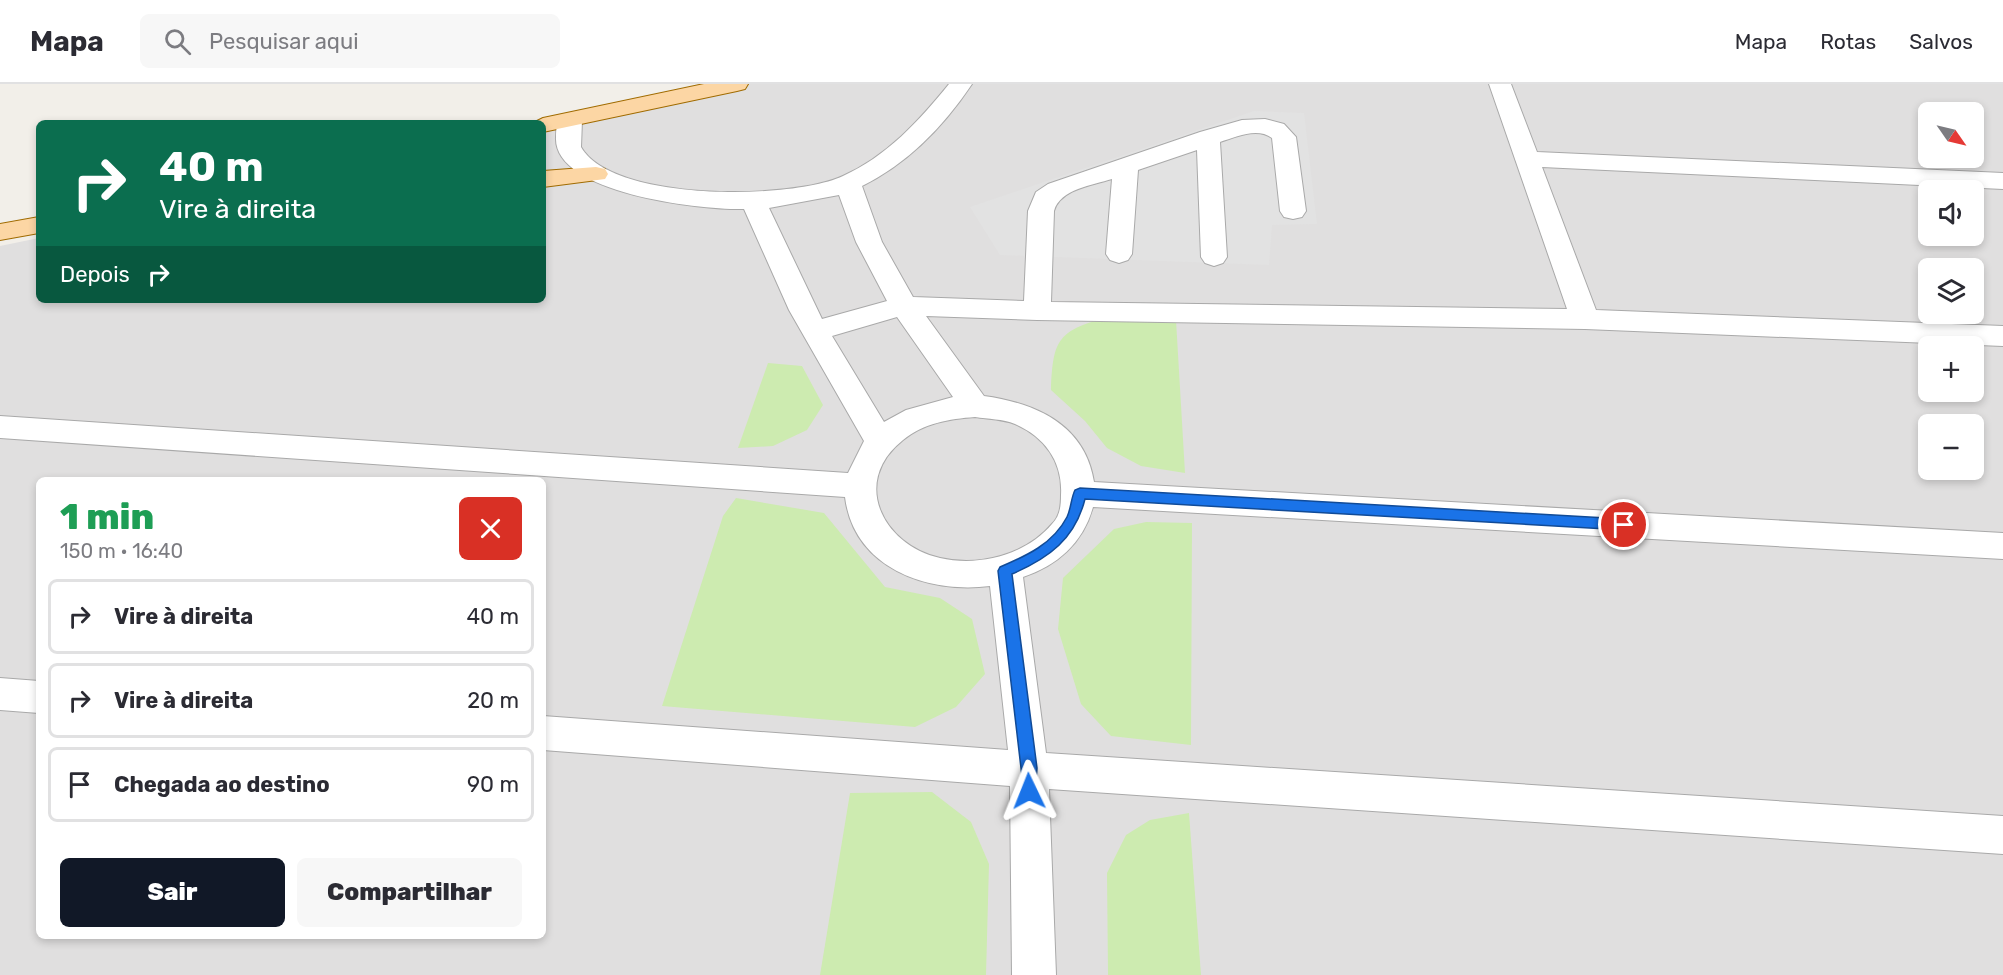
<!DOCTYPE html>
<html lang="pt">
<meta charset="utf-8">
<style>
body{margin:0;font-family:Rubik,sans-serif;background:#f7f7f7;color:#2b2b33;height:100vh;display:flex;flex-direction:column;font-size:22px;white-space:nowrap}
*{box-sizing:border-box;margin:0}
p{font-size:20px;color:#7c7c81}
.icon{flex:none;width:33px;height:33px;fill:none;stroke:currentColor;stroke-width:2;stroke-linecap:round;stroke-linejoin:round}
.map{position:relative;flex:1;overflow:hidden}
.drawer{position:absolute;left:36px;top:393px;width:510px;height:462px;display:flex;flex-direction:column;background:#fff;border-radius:9px;box-shadow:0 3px 9px #0003}
.drawer>*{flex:none}
.guide{position:absolute;left:36px;top:36px;width:510px;height:183px;border-radius:9px;box-shadow:0 3px 9px #0003;background:#0b6e4f;color:#fff;overflow:hidden}
.needle{width:39px;rotate:124deg}
.controls{position:absolute;left:1918px;top:18px;display:grid;gap:12px}
.controls a{display:grid;place-items:center;width:66px;height:66px;border-radius:9px;background:#fff;box-shadow:0 3px 9px #0003;font-size:30px}
.pin{position:absolute;display:grid;place-items:center;width:51px;height:51px;color:#fff;margin:-26px;border:3px solid #fff;border-radius:50%;box-shadow:0 2px 6px #0007}
.me{position:absolute;width:66px;margin:-33px;rotate:358deg;stroke-linejoin:round;filter:drop-shadow(0 0 4px #0008)}
.turn{display:flex;align-items:center;gap:21px;height:126px;padding:0 24px;font-size:27px}
.turn .icon{width:78px;height:78px;stroke-width:2.5}
.turn b{display:block;font-size:42px;line-height:51px}
.then{display:flex;align-items:center;height:57px;padding:0 24px;background:#0003;gap:12px;font-size:22px}
.round{display:grid;place-items:center;flex:none;width:63px;height:63px;border-radius:9px;background:#f7f7f7}
.overview{display:flex;align-items:center;justify-content:space-between;height:102px;padding:0 24px}
h1{font-size:36px;font-weight:800;line-height:45px;color:#1e9e55}
.primary-button{display:flex;gap:12px;margin-top:auto;padding:12px 24px}
.primary-button a{flex:1;height:69px;border-radius:9px;background:#111827;color:#fff;font-size:24px;font-weight:800;line-height:69px;text-align:center}
.primary-button a+a{background:#f7f7f7;color:#2b2b33}
ul{padding:0;list-style:none}
li{display:flex;align-items:center;gap:18px;height:75px;margin:0 12px 9px;padding:0 12px;border:3px solid #e1e1e2;border-radius:9px}
li div{flex:1}
li b{display:block;font-size:22px}
li em{font-style:normal}
header{display:flex;align-items:center;gap:36px;box-sizing:border-box;height:84px;padding:0 30px;background:#fff;border-bottom:2px solid #e1e1e2}
header strong{font-size:28px}
nav{display:flex;gap:33px;margin-inline-start:auto;font-size:21px}
.search{width:420px;height:54px;background:#f7f7f7;display:flex;align-items:center;gap:15px;box-sizing:border-box;padding:0 21px;border-radius:9px;color:#7c7c81;font-size:22px}
.map>svg:first-child{display:block}
.residential{fill:#e0dfdf;fill-rule:evenodd}
.grass{fill:#cdebb0}
.parking{fill:#e2e2e2}
.lines{fill:none;stroke-linecap:round;stroke-linejoin:round}
.minor-casing{stroke:#a9a9a9;stroke-width:2}
.major-casing{stroke:#a06b00;stroke-width:2}
.minor{fill:#fff;fill-rule:evenodd}
.major{fill:#fcd6a4;fill-rule:evenodd}
.route{fill:#1a73e8;stroke:#114b97;stroke-width:1.5}
</style>
<header>
<strong>Mapa</strong>
<div class="search"><svg class="icon" aria-label="search" viewBox="0 0 24 24"><circle cx="10" cy="10" r="6"/><path d="M15 15l6 6"/></svg>Pesquisar aqui</div>
<nav><a>Mapa</a><a>Rotas</a><a>Salvos</a></nav>
</header>
<div class="map">
<svg width="2003" height="891" viewBox="0 0 2003 891">
<rect width="100%" height="100%" fill="#f2efe9"/>
<path class="residential" d="M738,0H2003V891H0V162L39,154V216H543V44ZM1929,28H1974V74H1929ZM1929,106H1974V152H1929ZM1929,184H1974V230H1929ZM1929,262H1974V308H1929ZM1929,340H1974V386H1929ZM39,396H543V852H39Z"/>
<g class="grass">
<path d="M1105,234L1176,236L1185,389L1141,382L1107,364L1085,337L1051,306C1053,257 1057,247 1105,234Z"/>
<path d="M768,279L802,282L823,321L807,346L773,362L738,364Z"/>
<path d="M736,414L824,429L885,503L940,514L972,535L985,590L956,623L915,643L662,622L723,432Z"/>
<path d="M1146,438L1192,439L1191,661L1111,652L1081,620L1058,545L1063,494L1114,445Z"/>
<path d="M932,708L971,738L989,780L986,891H820L850,709Z"/>
<path d="M1189,729L1201,891H1108L1107,789L1126,751L1150,736Z"/>
</g>
<path class="parking" d="M1254,27L1304,29L1317,140L1272,141L1269,181L1000,171L970,123Z"/>
<g class="lines">
<g class="minor-casing">
<g id="minor">
<path d="M949,0H972C944,42 907,80 862,102L882,158L913,213L1024,217L1028,127L1036,108L1048,100L1200,48L1242,36L1265,35L1284,40L1296,53L1306,127L1302,133L1293,135L1284,133L1280,127L1272,54C1257,43 1236,53 1220,58L1227,173L1223,179L1214,182L1205,179L1201,173L1197,66L1138,86L1132,170L1128,176L1119,179L1110,176L1106,170L1112,95C1093,101 1060,105 1054,127L1051,218L1567,225L1489,0H1511L1537,68L2003,89V105L1542,83L1596,226L2003,242V262L1585,245L1037,236L926,232L984,312C1036,319 1085,341 1094,398L2003,449V475L1093,423C1083,459 1057,482 1023,493L1046,669L2003,732V770L1049,705L1056,891H1012L1010,702L543,666V632L1008,666L990,502C927,510 854,484 845,413L0,354V332L848,389L864,357L789,226L744,125C703,126 553,110 556,53C556,45 557,37 562,31H578L582,36L581,63C612,118 792,116 843,92C887,72 919,37 949,0ZM839,111L856,158L887,217L822,235L769,124ZM897,233L953,313L906,326L884,338L832,252ZM975,333C988,335 1003,335 1015,340C1045,353 1063,378 1061,411C1061,422 1060,432 1052,440C1026,471 979,483 940,474C883,461 850,398 903,356C924,339 949,335 975,333Z"/>
<path d="M0,594L39,597V629L0,626Z"/>
</g>
</g>
<g class="major-casing">
<g id="major">
<path d="M704,0H748L745,5L737,7L543,48V39H533L543,34Z"/>
<path d="M596,83L605,85L608,90L605,95L543,103V87Z"/>
<path d="M39,133V149L0,156V140Z"/>
</g>
</g>
<use href="#minor" class="minor"/>
<use href="#major" class="major"/>
</g>
<path class="route" d="M1080,404L1624,435L1631,441L1624,446L1085,415C1075,455 1049,474 1012,490L1037,684L1035,712L1029,714L1024,712L1021,684L998,487L1000,483C1026,472 1053,460 1067,433C1071,425 1071,414 1075,406Z"/>
</svg>
<div class="controls">
<a><svg class="needle" viewBox="-14 -14 28 28"><path d="M0-13l5 13h-10z" fill="#e53935"/><path d="M0 13l5-13h-10z" fill="#7c7c81"/></svg></a>
<a><svg class="icon" aria-label="sound" viewBox="0 0 24 24"><path d="M4 9h4l5-4v14l-5-4H4zM17 9q2 3 0 6"/></svg></a>
<a><svg class="icon" aria-label="layers" viewBox="0 0 24 24"><path d="M12 4l9 5-9 5-9-5zM3 14l9 5 9-5"/></svg></a>
<a>+</a>
<a>−</a>
</div>
<div class="pin" style="left:1624px;top:441px;background:#d93025"><svg class="icon" aria-label="arrive" viewBox="0 0 24 24"><path d="M6 21V4h12l-3 4 3 4H6"/></svg></div>
<svg class="me" style="left:1029px;top:707px" viewBox="-20 -20 40 40"><path d="M0-17L14 15 0 8-14 15z" fill="#1a73e8" stroke="#fff" stroke-width="4"/></svg>
<div class="guide">
<div class="turn"><svg class="icon" aria-label="right" viewBox="0 0 24 24"><path d="M7 20v-9h11M14 6l5 5-5 5"/></svg><div><b>40 m</b>Vire à direita</div></div>
<div class="then">Depois<svg class="icon" aria-label="right" viewBox="0 0 24 24"><path d="M7 20v-9h11M14 6l5 5-5 5"/></svg></div>
</div>
<section class="drawer">
<div class="overview"><div><h1>1 min</h1><p>150 m · 16:40</p></div><a class="round" style="background:#d93025;color:#fff"><svg class="icon" aria-label="close" viewBox="0 0 24 24"><path d="M6 6l12 12M18 6L6 18"/></svg></a></div>
<ul>
<li><svg class="icon" aria-label="right" viewBox="0 0 24 24"><path d="M7 20v-9h11M14 6l5 5-5 5"/></svg><div><b>Vire à direita</b></div><em>40 m</em></li>
<li><svg class="icon" aria-label="right" viewBox="0 0 24 24"><path d="M7 20v-9h11M14 6l5 5-5 5"/></svg><div><b>Vire à direita</b></div><em>20 m</em></li>
<li><svg class="icon" aria-label="arrive" viewBox="0 0 24 24"><path d="M6 21V4h12l-3 4 3 4H6"/></svg><div><b>Chegada ao destino</b></div><em>90 m</em></li>
</ul>
<div class="primary-button"><a>Sair</a><a>Compartilhar</a></div>
</section>
</div>
